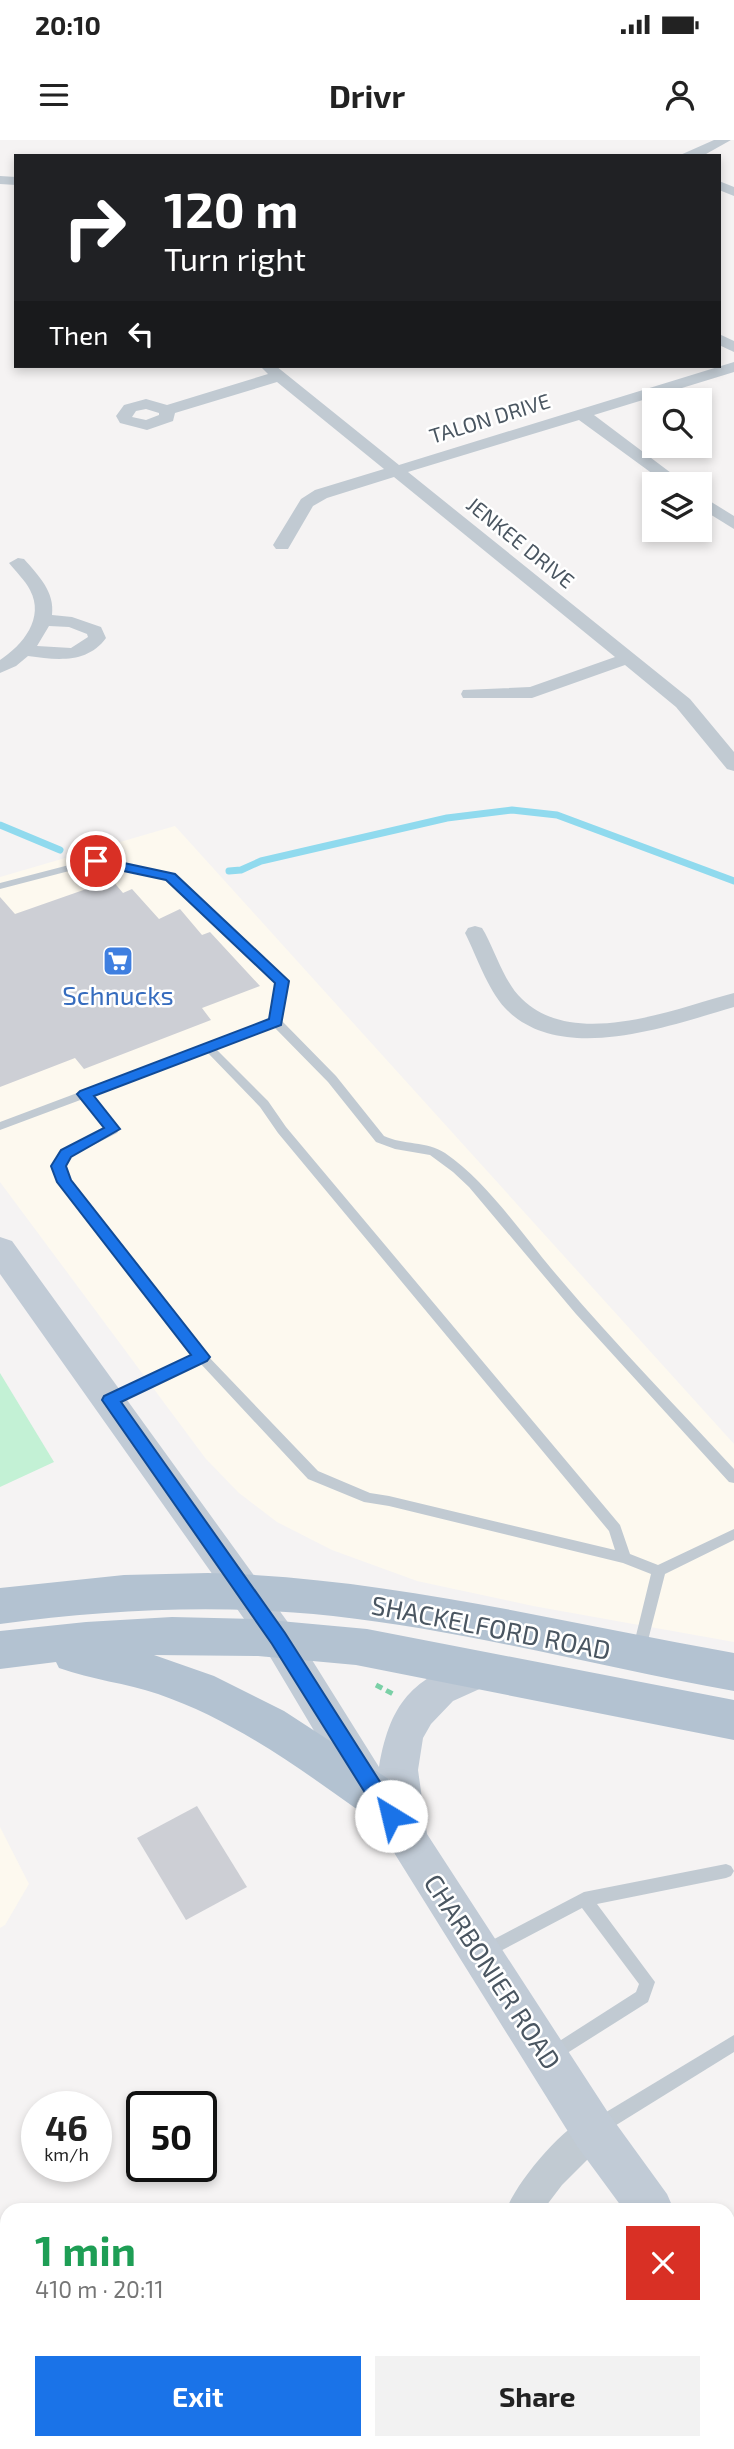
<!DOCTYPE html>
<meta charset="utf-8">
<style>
body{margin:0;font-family:"Exo 2",sans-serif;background:#f2f2f2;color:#222;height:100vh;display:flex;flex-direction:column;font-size:26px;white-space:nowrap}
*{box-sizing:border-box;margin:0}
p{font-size:23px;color:#767676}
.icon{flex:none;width:38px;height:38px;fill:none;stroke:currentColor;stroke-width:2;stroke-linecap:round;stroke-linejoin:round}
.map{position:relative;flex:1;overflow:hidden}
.details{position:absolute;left:0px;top:2063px;width:735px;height:247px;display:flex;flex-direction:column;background:#fff;border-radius:21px 21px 0 0;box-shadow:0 4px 10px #0003}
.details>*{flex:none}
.guide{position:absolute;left:14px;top:14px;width:707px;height:214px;border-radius:0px;box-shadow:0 4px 10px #0003;background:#202124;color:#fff;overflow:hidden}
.buttons{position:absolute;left:642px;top:248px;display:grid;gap:14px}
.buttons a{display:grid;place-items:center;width:70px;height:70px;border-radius:0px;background:#fff;box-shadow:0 4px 10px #0003;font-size:35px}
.speed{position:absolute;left:21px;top:1951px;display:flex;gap:14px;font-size:35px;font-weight:700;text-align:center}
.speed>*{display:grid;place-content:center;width:91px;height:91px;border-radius:50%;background:#fff;box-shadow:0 4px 10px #0003;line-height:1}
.speed small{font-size:18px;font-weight:400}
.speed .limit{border:4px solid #111;border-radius:10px;background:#fff;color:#111}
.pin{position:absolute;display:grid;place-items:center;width:60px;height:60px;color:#fff;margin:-30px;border:4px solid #fff;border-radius:50%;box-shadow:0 2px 7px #0007}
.me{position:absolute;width:77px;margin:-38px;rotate:324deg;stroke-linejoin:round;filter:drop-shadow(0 0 5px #0008)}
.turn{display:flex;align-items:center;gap:24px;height:147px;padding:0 35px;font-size:32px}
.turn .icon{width:91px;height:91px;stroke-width:2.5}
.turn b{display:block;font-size:49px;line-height:60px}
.then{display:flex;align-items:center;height:66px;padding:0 35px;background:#0003;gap:14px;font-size:26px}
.round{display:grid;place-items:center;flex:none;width:74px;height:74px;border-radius:0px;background:#f2f2f2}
.head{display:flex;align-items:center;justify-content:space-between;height:119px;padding:0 35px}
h1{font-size:42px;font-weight:700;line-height:52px;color:#1e9e55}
.button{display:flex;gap:14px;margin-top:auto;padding:14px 35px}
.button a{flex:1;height:80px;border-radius:0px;background:#1a73e8;color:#fff;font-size:28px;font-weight:700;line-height:80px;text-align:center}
.button a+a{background:#f2f2f2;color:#222}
.status{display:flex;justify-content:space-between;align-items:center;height:49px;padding:0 35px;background:#fff;direction:ltr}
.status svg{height:19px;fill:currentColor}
header{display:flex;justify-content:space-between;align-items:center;height:91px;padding:0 35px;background:#fff;font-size:32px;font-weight:700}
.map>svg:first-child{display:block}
.commercial{fill:#fdf9ef}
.green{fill:#c3f1d5}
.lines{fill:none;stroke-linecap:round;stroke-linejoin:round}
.stream{stroke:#90daee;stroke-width:7}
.building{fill:#cdcfd5}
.path{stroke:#7ad0a6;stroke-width:5;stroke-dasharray:7 4.5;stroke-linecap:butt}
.lane{fill:#c1cad2;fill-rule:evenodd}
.street{fill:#c1cad2;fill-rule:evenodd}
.secondary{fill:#c1cbd6;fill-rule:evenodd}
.primary{fill:#b3c2d1;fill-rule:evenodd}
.route{fill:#1a73e8;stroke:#114b97;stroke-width:2}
.labels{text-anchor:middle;stroke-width:5;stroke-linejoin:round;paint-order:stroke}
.far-street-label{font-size:21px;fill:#4a5661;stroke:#fff}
.shop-label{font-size:26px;fill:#366cbe;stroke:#fff}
.street-label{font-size:26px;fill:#4a5661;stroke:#fff}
</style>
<div class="status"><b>20:10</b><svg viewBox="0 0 49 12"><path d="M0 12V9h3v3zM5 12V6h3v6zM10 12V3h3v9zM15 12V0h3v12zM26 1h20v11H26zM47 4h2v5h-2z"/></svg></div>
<header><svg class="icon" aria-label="menu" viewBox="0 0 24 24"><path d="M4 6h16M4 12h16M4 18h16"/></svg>Drivr<svg class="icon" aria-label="person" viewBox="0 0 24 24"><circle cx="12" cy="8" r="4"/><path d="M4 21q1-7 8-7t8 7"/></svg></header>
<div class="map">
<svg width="734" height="2309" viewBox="0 0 734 2309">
<rect width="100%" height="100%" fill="#f5f3f3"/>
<g class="commercial">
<path d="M175,686L734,1304V1502L533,1466L417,1441L332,1410L277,1382L239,1353L206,1319L0,1042V737Z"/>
<path d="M0,1687L29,1744L5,1785L0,1788Z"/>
</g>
<path class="green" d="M0,1233L54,1322L0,1347Z"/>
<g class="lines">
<g class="stream">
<path d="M0,685L60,710"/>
<path d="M229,731L241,730L261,721L447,678L512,670L557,675L734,741"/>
</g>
</g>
<g class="building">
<path d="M112,740L123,753L132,749L159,779L180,769L202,795L210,792L260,846L202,868L211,880L84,929L75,918L0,947V757L15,774Z"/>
<path d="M197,1666L247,1747L186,1780L137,1698Z"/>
</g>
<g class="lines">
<path class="path" d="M376,1545L393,1554"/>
<g class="lane">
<path d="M96,718L174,735L286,839L287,841L282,881L336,936L384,996C403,1005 427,1001 445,1013C490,1044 525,1099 561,1140C616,1205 676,1266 734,1329V1343L729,1342L576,1174L469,1047L453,1032L430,1015L395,1009L376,1002L328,942L274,887L216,909L268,961L286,987L620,1385L630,1414L658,1425L734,1389V1400L665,1434L644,1516L639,1518L634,1516L632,1512L651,1434L623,1423L389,1366L364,1362L308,1339L200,1223L115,1263H105L104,1260L105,1257L194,1215L58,1042L52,1026L62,1011L106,989L83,959L0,990V982L271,880L277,842L167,739L96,724L0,749V743ZM207,912L260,967L278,993L609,1391L615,1410L389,1356L370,1353L318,1331L206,1214L69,1041L64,1026L70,1017L117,993L119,990L92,955Z"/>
<path d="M726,1724L731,1726L734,1731L731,1736L726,1738L597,1764L655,1842L648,1862L553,1922L547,1919L545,1914L547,1909L636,1852L639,1844L582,1768L489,1817L484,1819L479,1817L476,1812L479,1807L584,1752Z"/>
<path d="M734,1895V1912L605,1992L599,1994L593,1992L591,1986L593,1980Z"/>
</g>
<g class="street">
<path d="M714,0H731L706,14L678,16Z"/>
<path d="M0,36L16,37V45L0,44Z"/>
<path d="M719,41L734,47V56L719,50Z"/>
<path d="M719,194L734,201V212L719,205Z"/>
<path d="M734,222V232L594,275L687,345H668L579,280L408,332L690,559L734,612V631L727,629L676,567L625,525L532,558H463L461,554L463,550L530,547L615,517L394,337L327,358L313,366L288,409H276L273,405L301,359L315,350L384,329L277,242L175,273L173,281L147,290L120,283L116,276L124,265L146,259L167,265L268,234L260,226H276L399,325ZM146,269L159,273V275L146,280L132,277L136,271Z"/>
<path d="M700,355L734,376V389L700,368Z"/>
<path d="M18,418L24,419C39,436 55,452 52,475L72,477L101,487L106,498C87,524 57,520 28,516L16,526L0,533V520C23,505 45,478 30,450C25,440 16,432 9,423ZM49,486L69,487L87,494L88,497L71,508L37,506Z"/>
<path d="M475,786L482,788L485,793C496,814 505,843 522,859C575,910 673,869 734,853V867C669,886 560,926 505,868C487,848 477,817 465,793L468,788Z"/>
<path d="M593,1974L605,1978L609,1990L605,2002L562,2045L543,2070H506C518,2040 563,1986 593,1974Z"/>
<path d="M327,2303H366L363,2309H324Z"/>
</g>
<g class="secondary">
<path d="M0,1097L12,1101L292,1488L379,1627C391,1557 416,1537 481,1514L495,1518L500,1530L495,1542L453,1561L431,1584L423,1598L418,1630L427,1694L609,1974L667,2054L674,2070H624L577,2006L393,1711L360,1668L266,1510L0,1134Z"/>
<path d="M728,2156L734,2158V2211L728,2208Z"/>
</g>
<g class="primary">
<path d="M208,1433C387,1437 558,1482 734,1513V1551C600,1527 468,1491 333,1476C222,1464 110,1469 0,1484V1448L124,1435Z"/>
<path d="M172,1477L258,1479L367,1489L734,1560V1600L356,1525L258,1516L154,1515L214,1536L284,1571L390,1640L397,1655L390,1670L374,1676L358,1670C295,1625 231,1579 158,1554C126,1543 92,1540 59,1528L56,1522L0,1529V1491L86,1482Z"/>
</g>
</g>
<path class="route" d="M96,717L175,734L289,841L281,885L94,956L120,989L71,1017L66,1026L71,1040L210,1217L207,1221L121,1262L285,1493L398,1670L400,1676L398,1683L391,1685L384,1683L272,1504L102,1260L104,1256L191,1215L57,1042L51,1026L61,1010L104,988L77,954L80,951L269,879L275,843L166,740L91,724L89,721Z"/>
<defs>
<g id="supermarket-square" transform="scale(1.575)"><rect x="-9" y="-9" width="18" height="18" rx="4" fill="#3f7fe0" stroke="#fff"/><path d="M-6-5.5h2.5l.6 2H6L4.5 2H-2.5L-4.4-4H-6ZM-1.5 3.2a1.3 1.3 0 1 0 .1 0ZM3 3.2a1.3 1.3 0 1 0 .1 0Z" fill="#fff"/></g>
</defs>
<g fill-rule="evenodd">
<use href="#supermarket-square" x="118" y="821"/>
</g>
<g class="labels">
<g class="far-street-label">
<text transform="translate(490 279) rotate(-17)" y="7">TALON DRIVE</text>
<text transform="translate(520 403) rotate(39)" y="7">JENKEE DRIVE</text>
</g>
<g class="shop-label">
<text x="118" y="865">Schnucks</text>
</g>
<g class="street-label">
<text transform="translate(491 1488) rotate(11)" y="9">SHACKELFORD ROAD</text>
<text transform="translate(492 1832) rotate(57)" y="9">CHARBONIER ROAD</text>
</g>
</g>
</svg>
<div class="buttons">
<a><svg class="icon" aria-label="search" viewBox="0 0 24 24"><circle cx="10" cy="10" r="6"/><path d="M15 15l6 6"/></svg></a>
<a><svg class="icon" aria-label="layers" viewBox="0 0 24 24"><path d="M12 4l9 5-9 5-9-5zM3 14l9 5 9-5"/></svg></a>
</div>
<div class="speed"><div>46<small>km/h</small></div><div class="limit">50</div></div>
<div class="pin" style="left:96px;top:721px;background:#d93025"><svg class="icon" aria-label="arrive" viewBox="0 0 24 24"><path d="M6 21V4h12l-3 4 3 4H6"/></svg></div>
<svg class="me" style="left:391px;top:1676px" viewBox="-20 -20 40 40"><circle r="19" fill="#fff"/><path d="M0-13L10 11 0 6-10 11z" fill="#1a73e8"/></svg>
<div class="guide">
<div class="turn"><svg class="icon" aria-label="right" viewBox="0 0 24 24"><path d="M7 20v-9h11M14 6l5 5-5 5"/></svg><div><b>120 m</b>Turn right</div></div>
<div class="then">Then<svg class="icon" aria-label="left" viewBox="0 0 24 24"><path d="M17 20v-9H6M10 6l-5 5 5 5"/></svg></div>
</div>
<section class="details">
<div class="head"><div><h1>1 min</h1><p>410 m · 20:11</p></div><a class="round" style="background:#d93025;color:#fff"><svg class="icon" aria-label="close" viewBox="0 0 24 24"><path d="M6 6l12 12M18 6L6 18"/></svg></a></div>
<div class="button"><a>Exit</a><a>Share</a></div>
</section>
</div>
